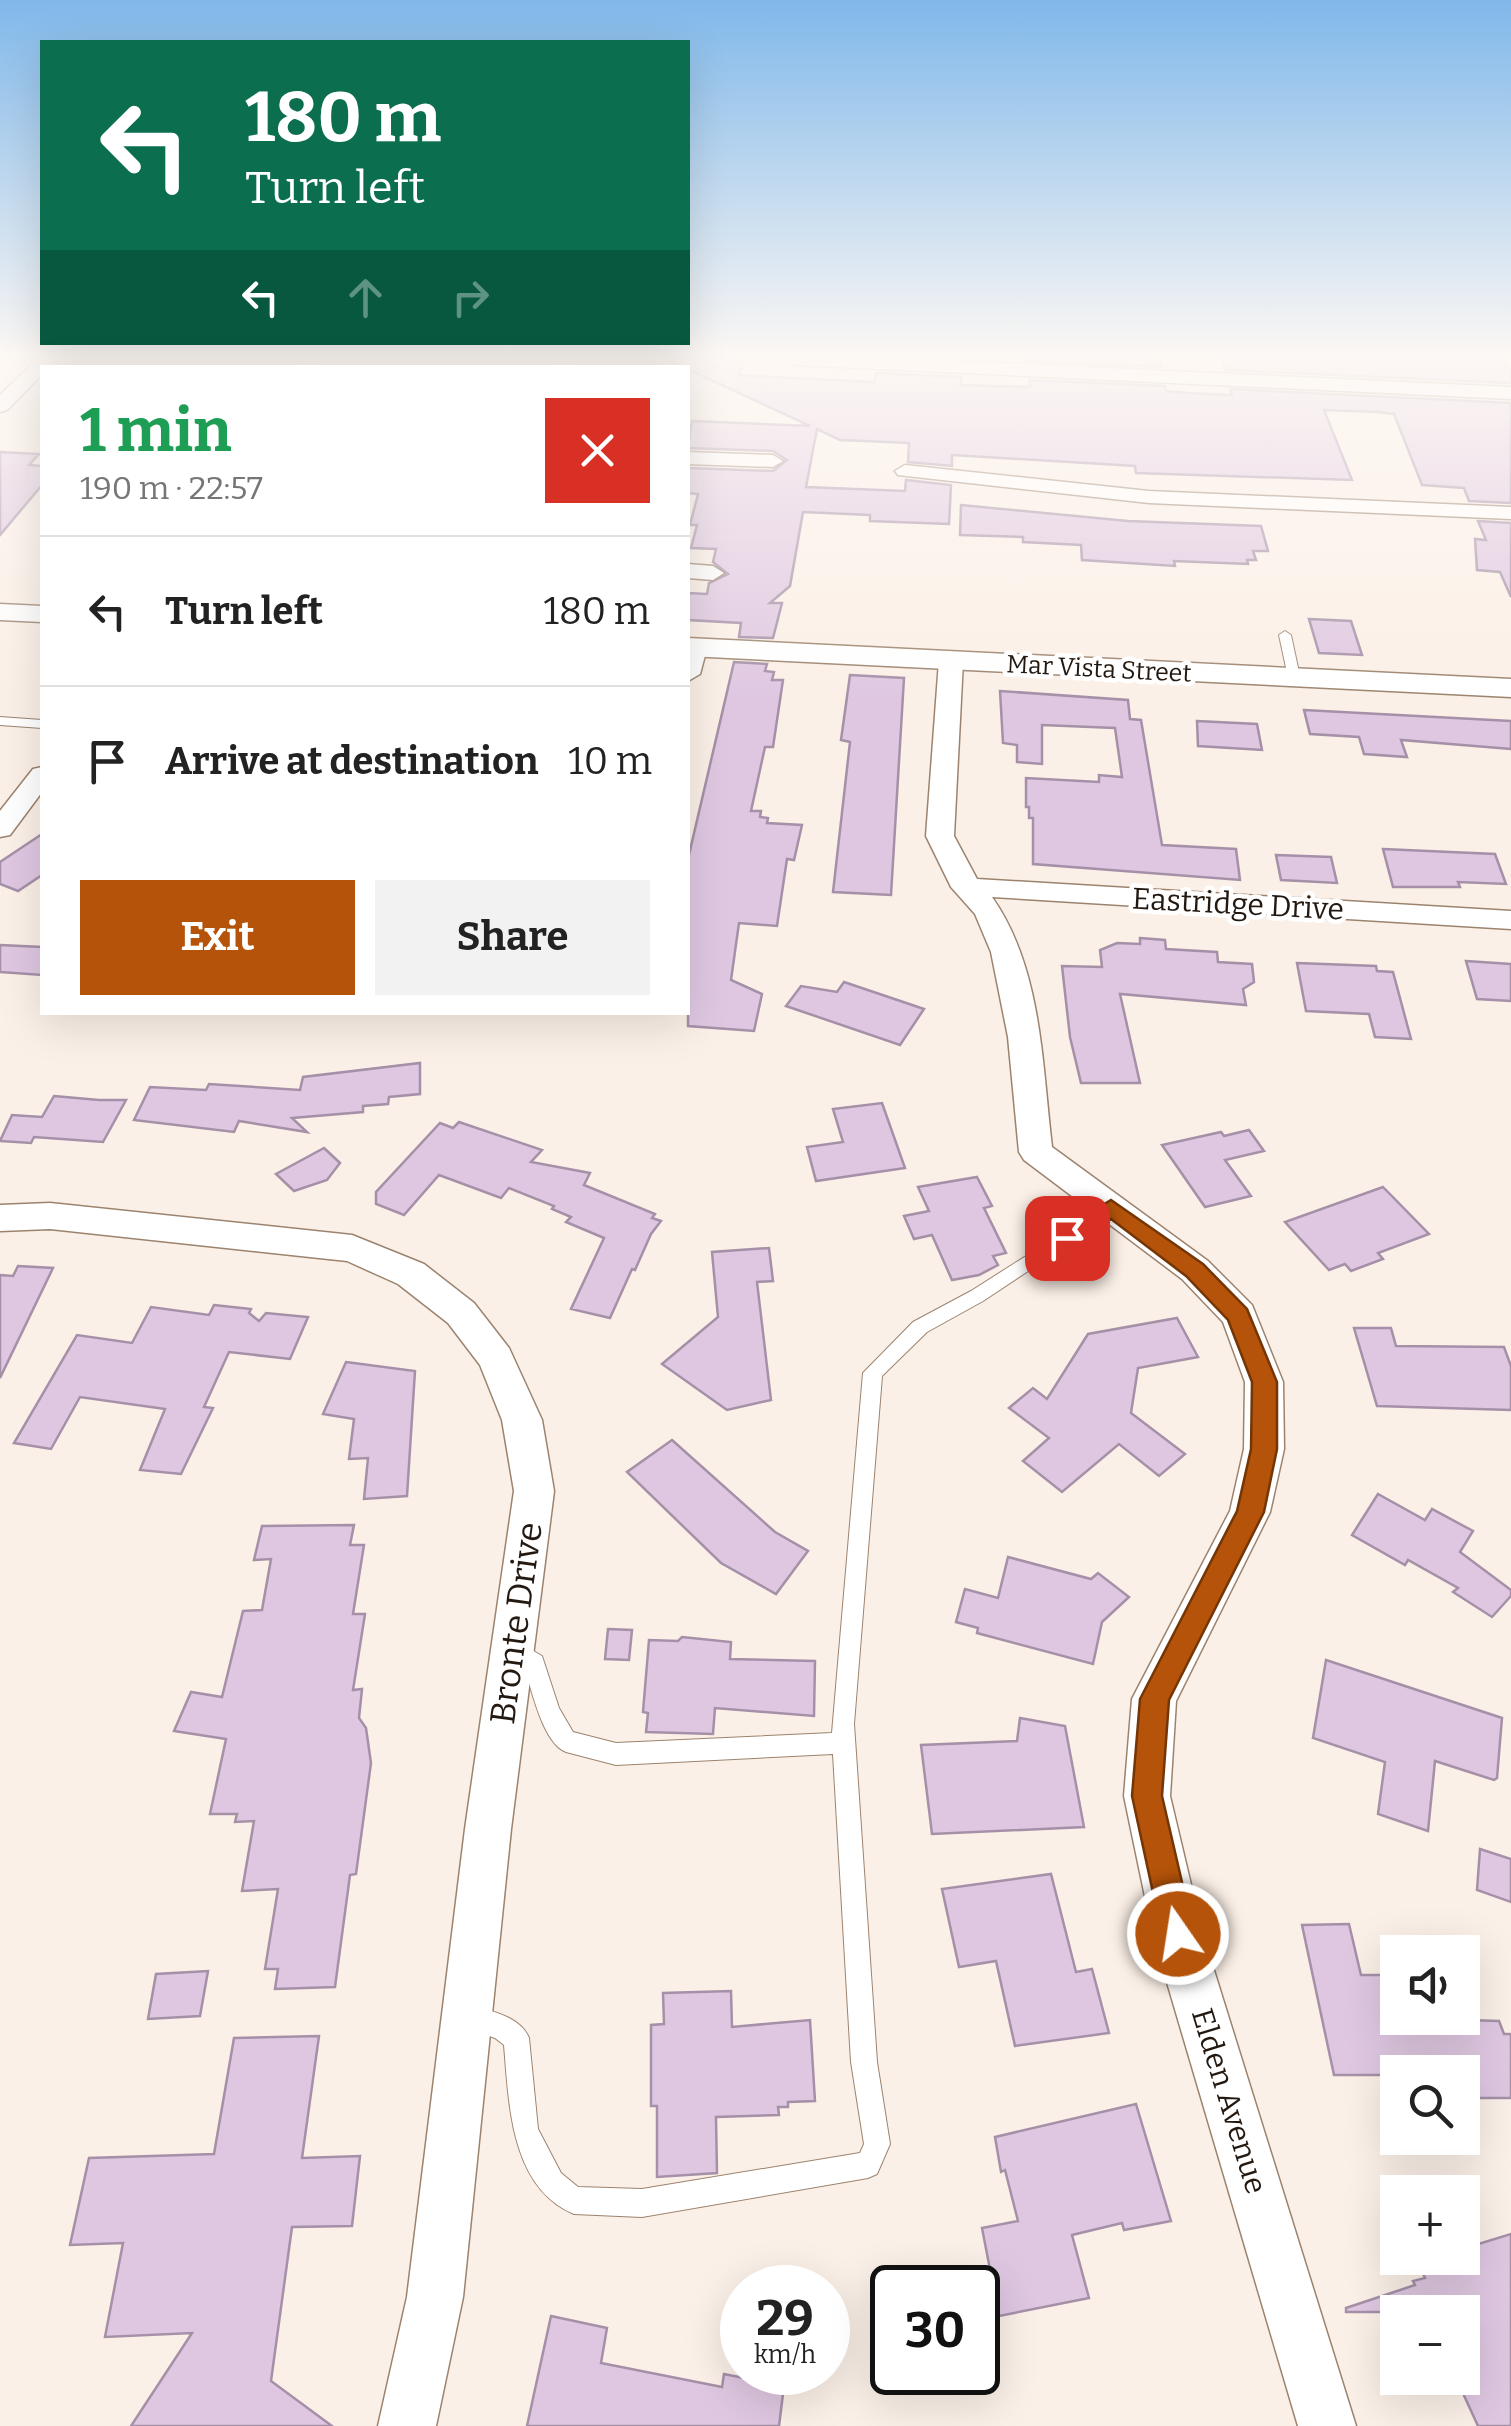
<!DOCTYPE html>
<meta charset="utf-8">
<style>
body{margin:0;font-family:Bitter,serif;background:#f2f2f2;color:#222;height:100vh;display:flex;flex-direction:column;font-size:38px;white-space:nowrap}
*{box-sizing:border-box;margin:0}
p{font-size:32px;color:#767676}
.icon{flex:none;width:55px;height:55px;fill:none;stroke:currentColor;stroke-width:2;stroke-linecap:round;stroke-linejoin:round}
.map{position:relative;flex:1;overflow:hidden}
.side{position:absolute;left:40px;top:365px;width:650px;height:650px;display:flex;flex-direction:column;background:#fff;border-radius:0px;box-shadow:0 10px 40px #0002}
.side>*{flex:none}
.guide{position:absolute;left:40px;top:40px;width:650px;height:305px;border-radius:0px;box-shadow:0 10px 40px #0002;background:#0b6e4f;color:#fff;overflow:hidden}
.fabs{position:absolute;left:1380px;top:1935px;display:grid;gap:20px}
.fabs a{display:grid;place-items:center;width:100px;height:100px;border-radius:0px;background:#fff;box-shadow:0 10px 40px #0002;font-size:50px}
.speed{position:absolute;left:720px;top:2265px;display:flex;gap:20px;font-size:50px;font-weight:700;text-align:center}
.speed>*{display:grid;place-content:center;width:130px;height:130px;border-radius:50%;background:#fff;box-shadow:0 10px 40px #0002;line-height:1}
.speed small{font-size:25px;font-weight:400}
.speed .limit{border:5px solid #111;border-radius:15px;background:#fff;color:#111}
.pin{position:absolute;display:grid;place-items:center;width:85px;height:85px;color:#fff;margin:-42px;border-radius:20px;box-shadow:0 5px 15px #0006}
.me{position:absolute;width:110px;margin:-55px;rotate:347deg;stroke-linejoin:round;filter:drop-shadow(0 0 8px #0008)}
.turn{display:flex;align-items:center;gap:35px;height:210px;padding:0 40px;font-size:45px}
.turn .icon{width:130px;height:130px;stroke-width:2.5}
.turn b{display:block;font-size:70px;line-height:85px}
.lanes{display:flex;align-items:center;height:95px;padding:0 40px;background:#0003;justify-content:center;gap:50px;direction:ltr}
.lanes .off{opacity:.35}
.round{display:grid;place-items:center;flex:none;width:105px;height:105px;border-radius:0px;background:#f2f2f2}
.headline{display:flex;align-items:center;justify-content:space-between;height:170px;padding:0 40px}
h1{font-size:60px;font-weight:700;line-height:75px;color:#1e9e55}
.cta{display:flex;gap:20px;margin-top:auto;padding:20px 40px}
.cta a{flex:1;height:115px;border-radius:0px;background:#b45309;color:#fff;font-size:40px;font-weight:700;line-height:115px;text-align:center}
.cta a+a{background:#f2f2f2;color:#222}
ul{padding:0;list-style:none}
li{display:flex;align-items:center;gap:30px;height:150px;padding:0 40px;border-top:2px solid #e0e0e0}
li div{flex:1}
li b{display:block;font-size:38px}
li em{font-style:normal}
.map>svg:first-child{display:block}
.building{fill:#dfc7e1;stroke:#a590a8;stroke-width:2.5}
.lines{fill:none;stroke-linecap:round;stroke-linejoin:round}
.service-casing{stroke:#9c836e;stroke-width:2}
.minor-casing{stroke:#9c836e;stroke-width:3}
.tertiary-casing{stroke:#9c836e;stroke-width:3}
.service{fill:#fff;fill-rule:evenodd}
.minor{fill:#fff;fill-rule:evenodd}
.tertiary{fill:#fff;fill-rule:evenodd}
.route{fill:#b45309;stroke:#753606;stroke-width:2.5}
.labels{text-anchor:middle;stroke-width:9;stroke-linejoin:round;paint-order:stroke}
.far-street-label{font-size:25px;fill:#231911;stroke:#fff}
.street-label{font-size:30px;fill:#231911;stroke:#fff}
.near-street-label{font-size:35px;fill:#231911;stroke:#fff}
</style>
<div class="map">
<svg width="1511" height="2426" viewBox="0 0 1511 2426">
<rect width="100%" height="100%" fill="#fbf0e7"/>
<g class="building">
<path d="M666,359H743L739,375L770,377L874,382L876,373L961,377V385L1030,387V380L1165,386L1166,391L1189,393L1232,395L1230,389L1511,403V503L1469,501L1464,488L1422,485L1394,414L1378,412L1324,410L1352,480L1136,473L1135,466L952,455V466L908,462L909,443L840,440L817,429L806,487L905,491L906,480L951,485L949,524L870,521V515L803,512L790,586L770,603H782L773,638L739,637L741,623L688,620V593L707,594L709,583L728,574L713,562L716,549L691,548L697,525H690L698,494L688,493V468L773,471L787,460L773,451L688,448L692,421L810,426Z"/>
<path d="M1030,359H1160L1162,367L1030,361Z"/>
<path d="M1223,359H1504L1511,371V383L1225,370Z"/>
<path d="M0,452L39,454L29,465L42,466V485L0,535Z"/>
<path d="M961,505L1128,521L1261,526L1268,551H1253L1256,560H1247L1248,564L1174,561L1175,566L1082,560L1081,545L1023,542V537L960,535Z"/>
<path d="M1478,521L1511,523V597L1500,572L1477,570L1475,539L1486,540Z"/>
<path d="M1309,619L1351,621L1362,655L1319,653Z"/>
<path d="M734,662L767,664L765,671L774,672L772,680H783L773,747H765L751,811H761L760,817L768,818L767,823L802,825L794,860L787,859L777,926L739,923L731,980L762,994L754,1031L688,1026V859Z"/>
<path d="M850,675L904,678L891,895L833,892L850,742L841,740Z"/>
<path d="M1000,691L1128,700L1130,719L1141,720L1162,845L1236,849L1240,880L1033,864V818H1029V807H1026V778L1099,782V775L1122,777L1115,728L1042,725V764L1017,762V745L1003,743Z"/>
<path d="M1304,710L1511,721V749L1401,740L1407,757L1364,754L1359,737L1310,734Z"/>
<path d="M1197,721L1257,724L1262,750L1198,746Z"/>
<path d="M42,834V875L18,891L0,884V862Z"/>
<path d="M1383,849L1495,854L1506,884L1458,882L1460,887H1393Z"/>
<path d="M1276,855L1331,857L1337,883L1281,880Z"/>
<path d="M1140,938L1165,940L1166,949L1217,952L1218,962L1252,964L1254,982L1243,989L1246,1005L1120,994L1140,1083H1081L1070,1037L1062,966L1102,967L1100,950L1117,943L1140,944Z"/>
<path d="M0,945L42,947V975L0,972Z"/>
<path d="M1466,961L1511,964V1001L1477,999Z"/>
<path d="M1297,963L1376,966L1377,971L1393,972L1411,1039L1375,1037L1369,1014L1306,1011Z"/>
<path d="M844,982L924,1009L900,1045L786,1006L801,986L837,992Z"/>
<path d="M420,1063V1094L389,1097L388,1104L363,1106V1112L292,1118L307,1132L239,1121L234,1132L134,1120L150,1087L206,1090L209,1084L300,1090L303,1077Z"/>
<path d="M54,1096L99,1100H126L103,1142L34,1137L31,1143L0,1141L12,1115L42,1117Z"/>
<path d="M882,1103L905,1168L816,1181L807,1147L843,1142L833,1109Z"/>
<path d="M459,1122L542,1150L531,1162L590,1173L584,1185L655,1214L652,1218L661,1221L651,1234L635,1270L632,1269L610,1318L571,1309L604,1238L566,1222L571,1217L552,1209L554,1206L509,1188L501,1198L439,1175L404,1215L376,1204V1192L440,1123L453,1128Z"/>
<path d="M1249,1130L1264,1151L1225,1160L1251,1196L1205,1207L1162,1145L1221,1132L1224,1136Z"/>
<path d="M324,1148L340,1163L327,1180L294,1191L276,1174Z"/>
<path d="M977,1177L992,1206L984,1208L1006,1253L993,1256L998,1265L979,1275L952,1280L932,1235L914,1239L904,1216L929,1211L918,1187Z"/>
<path d="M1383,1187L1429,1234L1378,1253L1383,1259L1351,1271L1345,1264L1329,1270L1285,1222Z"/>
<path d="M769,1248L773,1281L757,1282L771,1400L727,1410L662,1364L718,1317L712,1252Z"/>
<path d="M18,1266L53,1268L0,1378V1275L13,1276Z"/>
<path d="M214,1305L251,1309L249,1313L259,1321L266,1313L308,1317L290,1359L229,1352L204,1407L213,1408L181,1474L140,1470L165,1409L80,1397L51,1449L14,1443L77,1335L132,1343L151,1307L209,1315Z"/>
<path d="M1177,1318L1198,1357L1138,1368L1131,1413L1185,1454L1159,1476L1119,1444L1062,1492L1023,1461L1049,1438L1009,1408L1033,1388L1047,1399L1088,1334Z"/>
<path d="M1354,1328H1391L1396,1346L1504,1347L1511,1366V1410L1377,1406Z"/>
<path d="M346,1362L415,1371L407,1496L364,1499L368,1458L349,1459L354,1419L323,1414Z"/>
<path d="M672,1440L775,1532L808,1551L776,1594L721,1563L627,1472Z"/>
<path d="M1378,1494L1425,1520L1432,1509L1473,1531L1460,1552L1511,1590V1596L1492,1617L1453,1592L1458,1588L1408,1560L1405,1565L1352,1535Z"/>
<path d="M354,1525L350,1545H364L353,1614H365L353,1690L362,1689L359,1718L366,1728L371,1763L356,1874L350,1875L335,1987L275,1989L278,1969H265L278,1889L242,1891L254,1821L235,1822L237,1814H210L226,1739L174,1731L191,1692L222,1697L243,1611L262,1610L271,1559L254,1560L262,1526Z"/>
<path d="M1008,1557L1091,1579L1098,1573L1129,1597L1102,1622L1093,1664L977,1633L978,1628L956,1622L965,1589L998,1598Z"/>
<path d="M608,1629L632,1630L629,1660L605,1659Z"/>
<path d="M682,1637L731,1642L730,1659L815,1661L814,1716L715,1708L713,1734L646,1732L648,1713L643,1712L649,1640L678,1641Z"/>
<path d="M1326,1660L1502,1718L1497,1778L1494,1780L1435,1761L1428,1831L1378,1814L1385,1762L1313,1738Z"/>
<path d="M1020,1718L1065,1726L1084,1827L932,1834L921,1745L1017,1741Z"/>
<path d="M1480,1849L1511,1859V1902L1477,1890Z"/>
<path d="M1051,1874L1076,1972L1092,1969L1109,2033L1015,2046L996,1961L959,1967L942,1889Z"/>
<path d="M1349,1924L1361,1975H1398V2018L1499,2021L1504,2034H1511V2098H1467L1457,2061H1397L1398,2075H1334L1302,1925Z"/>
<path d="M208,1971L200,2016L148,2019L156,1974Z"/>
<path d="M731,1991L732,2027L810,2020L815,2101L788,2102V2107H778L779,2115L716,2117L717,2173L657,2177V2106H651V2025L664,2024L663,1993Z"/>
<path d="M319,2036L302,2158L360,2156L352,2226L292,2227L271,2381L332,2426H131L192,2333L105,2337L123,2243L70,2245L89,2158L214,2154L234,2038Z"/>
<path d="M1136,2104L1171,2221L1124,2230L1122,2223L1072,2235L1089,2298L999,2316L982,2228L1018,2221L1005,2170L1001,2172L995,2137Z"/>
<path d="M1511,2234V2426H1478L1456,2378H1462V2312H1346V2308L1415,2285L1413,2281L1425,2278L1418,2263L1436,2258H1462V2249Z"/>
<path d="M551,2316L607,2328L601,2363L722,2387L724,2374L784,2386L779,2426H527Z"/>
</g>
<g class="lines">
<g class="service-casing">
<g id="service">
<path d="M1285,631L1291,635L1300,677L1294,681L1288,677L1279,635Z"/>
<path d="M0,717L42,720V728L0,725Z"/>
<path d="M1111,1202L1120,1208L1117,1212L983,1301L927,1332L882,1376L854,1724L877,2062L890,2144L877,2174L868,2178L642,2217L574,2214C510,2187 509,2103 504,2045L495,2038L463,2027L459,2018L463,2009L472,2005C492,2012 520,2016 529,2038L538,2129L561,2173L578,2187L642,2189L860,2153L864,2144L851,2062L833,1754L616,1765L566,1752C543,1743 532,1691 525,1669L505,1664L502,1657L505,1650L525,1646L542,1656L559,1708L573,1732L616,1743L832,1733L863,1373L913,1322L971,1291Z"/>
</g>
</g>
<g class="minor-casing">
<g id="minor">
<path d="M37,359H57L50,368H42V375L7,410L0,412V395Z"/>
<path d="M300,359H318L313,368H294Z"/>
<path d="M558,359H576L572,368H554Z"/>
<path d="M787,359H914L1511,387V399L796,365Z"/>
<path d="M688,452L773,455L783,461L773,467L688,464Z"/>
<path d="M905,465L1149,491L1511,507V519L1149,503L898,475L895,471Z"/>
<path d="M688,564L713,566L724,573L713,580L688,578Z"/>
<path d="M695,641L707,648L700,674L688,681V643Z"/>
<path d="M951,654L963,661L954,836L977,879L1511,911V929L992,897C1042,968 1042,1064 1052,1147L1208,1261L1252,1305L1283,1382L1284,1449L1270,1512L1176,1701L1170,1796L1203,1935L1356,2426H1298L1153,1935L1124,1796L1132,1699L1230,1511L1244,1449L1245,1382L1223,1322L1182,1279L1024,1160L1019,1152L1008,1037L991,952L975,914L951,887L926,836L939,661Z"/>
<path d="M42,767V792L10,835L0,837V811L33,769Z"/>
<path d="M50,1203L352,1235L424,1264L474,1303L509,1348L542,1420L554,1491L511,1829L463,2297L436,2426H378L407,2297L465,1829L514,1491L502,1420L480,1365L448,1323L398,1284L347,1261L50,1229L0,1231V1205Z"/>
</g>
</g>
<g class="tertiary-casing">
<g id="tertiary">
<path d="M0,604L42,606V622L0,620Z"/>
<path d="M688,638L1511,679V697L688,656Z"/>
</g>
</g>
<use href="#service" class="service"/>
<use href="#minor" class="minor"/>
<use href="#tertiary" class="tertiary"/>
</g>
<linearGradient id="sky" x2="0" y2="1"><stop stop-color="#80b8ea"/><stop offset="0.51" stop-color="#fdf8f4"/><stop offset="1" stop-color="#fdf8f4" stop-opacity="0"/></linearGradient>
<rect width="1511" height="699" fill="url(#sky)"/>
<path class="route" d="M1111,1200L1203,1264L1247,1309L1277,1382V1449L1264,1512L1169,1700L1162,1796L1194,1934L1189,1946L1178,1950L1167,1946L1162,1934L1132,1796L1140,1699L1237,1511L1251,1449L1252,1382L1228,1320L1186,1276L1111,1219L1075,1244H1059L1055,1238L1059,1232Z"/>
<g class="labels">
<g class="far-street-label">
<text transform="translate(1099 668) rotate(3)" y="9">Mar Vista Street</text>
</g>
<g class="street-label">
<text transform="translate(1238 904) rotate(3)" y="10">Eastridge Drive</text>
<text transform="translate(1229 2101) rotate(73)" y="10">Elden Avenue</text>
</g>
<g class="near-street-label">
<text transform="translate(516 1623) rotate(-82)" y="12">Bronte Drive</text>
</g>
</g>
</svg>
<div class="fabs">
<a><svg class="icon" aria-label="sound" viewBox="0 0 24 24"><path d="M4 9h4l5-4v14l-5-4H4zM17 9q2 3 0 6"/></svg></a>
<a><svg class="icon" aria-label="search" viewBox="0 0 24 24"><circle cx="10" cy="10" r="6"/><path d="M15 15l6 6"/></svg></a>
<a>+</a>
<a>−</a>
</div>
<div class="speed"><div>29<small>km/h</small></div><div class="limit">30</div></div>
<div class="pin" style="left:1067px;top:1238px;background:#d93025"><svg class="icon" aria-label="arrive" viewBox="0 0 24 24"><path d="M6 21V4h12l-3 4 3 4H6"/></svg></div>
<svg class="me" style="left:1178px;top:1934px" viewBox="-20 -20 40 40"><circle r="17" fill="#b45309" stroke="#fff" stroke-width="3"/><path d="M0-11L8 9 0 5-8 9z" fill="#fff"/></svg>
<div class="guide">
<div class="turn"><svg class="icon" aria-label="left" viewBox="0 0 24 24"><path d="M17 20v-9H6M10 6l-5 5 5 5"/></svg><div><b>180 m</b>Turn left</div></div>
<div class="lanes"><svg class="icon" aria-label="left" viewBox="0 0 24 24"><path d="M17 20v-9H6M10 6l-5 5 5 5"/></svg><svg class="icon off" aria-label="ahead" viewBox="0 0 24 24"><path d="M12 20V5M6 11l6-6 6 6"/></svg><svg class="icon off" aria-label="right" viewBox="0 0 24 24"><path d="M7 20v-9h11M14 6l5 5-5 5"/></svg></div>
</div>
<section class="side">
<div class="headline"><div><h1>1 min</h1><p>190 m · 22:57</p></div><a class="round" style="background:#d93025;color:#fff"><svg class="icon" aria-label="close" viewBox="0 0 24 24"><path d="M6 6l12 12M18 6L6 18"/></svg></a></div>
<ul>
<li><svg class="icon" aria-label="left" viewBox="0 0 24 24"><path d="M17 20v-9H6M10 6l-5 5 5 5"/></svg><div><b>Turn left</b></div><em>180 m</em></li>
<li><svg class="icon" aria-label="arrive" viewBox="0 0 24 24"><path d="M6 21V4h12l-3 4 3 4H6"/></svg><div><b>Arrive at destination</b></div><em>10 m</em></li>
</ul>
<div class="cta"><a>Exit</a><a>Share</a></div>
</section>
</div>
